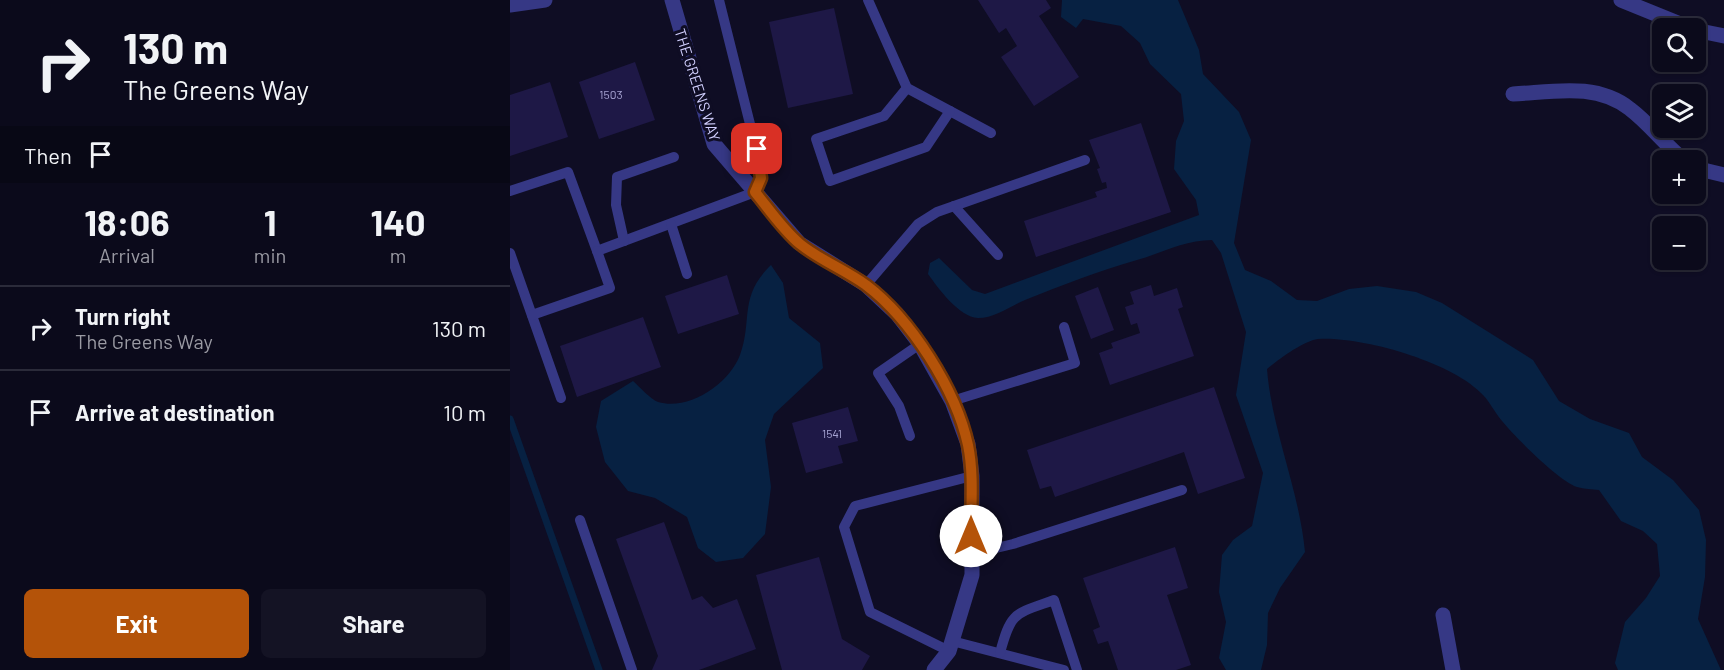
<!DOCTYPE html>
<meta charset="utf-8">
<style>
body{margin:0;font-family:Barlow,sans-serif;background:#141324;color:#f1f3f6;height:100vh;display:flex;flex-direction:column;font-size:22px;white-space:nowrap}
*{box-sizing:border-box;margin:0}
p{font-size:20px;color:#9a9aa3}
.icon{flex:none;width:33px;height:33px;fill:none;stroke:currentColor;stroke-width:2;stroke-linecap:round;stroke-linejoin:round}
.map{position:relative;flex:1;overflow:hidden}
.side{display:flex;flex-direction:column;background:#0b0a1b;width:510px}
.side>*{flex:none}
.top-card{background:#0b0a1b;color:#f1f3f6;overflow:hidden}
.tools{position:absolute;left:1142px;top:18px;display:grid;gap:12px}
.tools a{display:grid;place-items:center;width:54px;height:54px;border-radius:9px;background:#0b0a1b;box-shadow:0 2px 4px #0004,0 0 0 2px #2b2b3a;font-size:30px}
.pin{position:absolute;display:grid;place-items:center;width:51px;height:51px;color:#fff;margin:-26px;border-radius:12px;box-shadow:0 3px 9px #0006}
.me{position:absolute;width:66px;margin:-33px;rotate:0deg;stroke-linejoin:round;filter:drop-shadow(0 0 4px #0008)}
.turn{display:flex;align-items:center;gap:21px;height:126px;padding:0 24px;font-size:27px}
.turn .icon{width:78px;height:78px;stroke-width:2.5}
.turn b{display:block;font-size:42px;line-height:51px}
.then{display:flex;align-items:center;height:57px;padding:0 24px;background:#0003;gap:12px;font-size:22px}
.eta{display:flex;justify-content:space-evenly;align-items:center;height:102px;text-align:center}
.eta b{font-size:36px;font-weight:700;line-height:42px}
.cta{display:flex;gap:12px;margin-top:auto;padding:12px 24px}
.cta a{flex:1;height:69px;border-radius:9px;background:#b45309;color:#fff;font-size:24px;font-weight:700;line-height:69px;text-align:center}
.cta a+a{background:#141324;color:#f1f3f6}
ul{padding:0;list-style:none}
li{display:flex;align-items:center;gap:18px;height:84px;padding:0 24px;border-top:2px solid #2b2b3a}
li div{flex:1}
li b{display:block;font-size:22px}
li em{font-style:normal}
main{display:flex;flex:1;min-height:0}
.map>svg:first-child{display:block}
.water{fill:#072142}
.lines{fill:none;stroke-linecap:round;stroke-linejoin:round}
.stream{stroke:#072142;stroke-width:7}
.building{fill:#1e1846}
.service{stroke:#363885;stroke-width:10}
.minor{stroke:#363885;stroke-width:15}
.route-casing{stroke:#753606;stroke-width:15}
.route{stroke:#b45309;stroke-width:10}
.labels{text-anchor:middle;stroke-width:6;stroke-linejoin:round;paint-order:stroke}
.number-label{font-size:12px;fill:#a5a2d1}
.street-label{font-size:15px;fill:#d2d0ff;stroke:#0f0d24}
</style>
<main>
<section class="side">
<div class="top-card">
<div class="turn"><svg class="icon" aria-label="right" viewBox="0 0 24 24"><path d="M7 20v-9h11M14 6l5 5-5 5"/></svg><div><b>130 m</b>The Greens Way</div></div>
<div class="then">Then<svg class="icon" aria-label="arrive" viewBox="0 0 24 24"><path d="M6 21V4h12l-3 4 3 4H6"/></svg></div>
</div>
<div class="eta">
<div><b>18:06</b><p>Arrival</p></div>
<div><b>1</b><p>min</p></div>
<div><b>140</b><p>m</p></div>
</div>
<ul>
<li><svg class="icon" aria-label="right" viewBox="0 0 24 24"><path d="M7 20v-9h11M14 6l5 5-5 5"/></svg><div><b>Turn right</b><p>The Greens Way</p></div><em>130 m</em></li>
<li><svg class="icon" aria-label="arrive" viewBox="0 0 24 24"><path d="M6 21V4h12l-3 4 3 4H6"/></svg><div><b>Arrive at destination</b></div><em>10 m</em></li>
</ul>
<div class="cta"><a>Exit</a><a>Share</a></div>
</section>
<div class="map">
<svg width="1214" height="670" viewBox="0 0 1214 670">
<rect width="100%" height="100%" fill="#0f0d24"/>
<g class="water">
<path d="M552,0H668L689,50L693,74L729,112L741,140L724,243L735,270L761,281L787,300L807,301L839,289L867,286L906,292L932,303L1023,360L1049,401L1080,419L1119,433L1132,457L1163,480L1189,510L1196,540L1195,577L1188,619L1211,670H1108L1105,663L1115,622L1136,598L1150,576L1147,544L1133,531L1111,521L1089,490C1082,489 1074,489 1067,487C1049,481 1005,437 992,421C985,413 980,402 973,395C943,362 851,336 808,339C793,341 768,360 757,369C762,431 789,489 795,552L770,588L758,613L757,645L751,670H716L709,658L716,622L709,592L712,555L723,540L742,526L753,473L726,395L736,332L711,253L702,240C675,240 652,253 627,260C589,271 552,285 515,300C500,306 485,318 468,318C449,317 428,288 418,274L420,263L429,258L462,290L475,294L689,215L686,200L664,169L666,141L674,121L671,94L640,64L630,43L611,26L573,19L566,28L551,17Z"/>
<path d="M261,265L273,283L279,318L310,343L313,368L264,414L255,440L261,487L255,534L233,558L206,562L188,548L177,517L145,498L118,491L95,462L86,427L91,401L123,381C130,387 140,399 148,402C179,411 219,384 230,355C243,320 228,297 261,265Z"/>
</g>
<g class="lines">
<path class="stream" d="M0,419L89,670"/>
</g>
<g class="building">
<path d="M468,0H536L541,8L529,16L569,77L524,106L491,57L507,46L496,28L489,33Z"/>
<path d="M324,8L343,94L278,108L259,22Z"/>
<path d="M125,62L145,120L89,139L69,82Z"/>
<path d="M40,82L58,137L0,156V95Z"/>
<path d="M631,123L661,212L526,257L514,221L587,197L585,192L597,188L596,182L592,183L587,169L590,168L579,140Z"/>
<path d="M217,275L229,314L168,334L155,296Z"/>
<path d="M641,285L644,296L667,288L673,307L668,309L684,356L600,385L589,353L603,348L601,343L630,333L627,323L621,325L615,307L624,304L620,292Z"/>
<path d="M588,287L604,330L581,339L565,296Z"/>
<path d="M133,317L151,367L67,397L50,346Z"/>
<path d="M704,387L735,478L688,494L674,452L545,497L541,486L530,489L517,450Z"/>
<path d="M338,407L348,441L328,446L333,463L296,473L282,423Z"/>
<path d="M154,522L182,600L192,596L203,608L227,599L246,649L189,670H142L148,656L106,539Z"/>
<path d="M665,547L678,588L657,595L681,665L666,670H608L598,641L588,644L583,630L590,627L573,578Z"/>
<path d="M309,557L332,639L360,656L352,670H272L246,575Z"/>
</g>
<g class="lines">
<g class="service">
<path d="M358,0L397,88L481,133"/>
<path d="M397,88L374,116L306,139L320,181L416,147L440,111"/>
<path d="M0,191L58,172L87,251L245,192L251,178L250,164L209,0"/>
<path d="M444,206L488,255"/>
<path d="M161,224L177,274"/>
<path d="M114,241L106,205L107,177L164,157"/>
<path d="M0,253L51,398"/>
<path d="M356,285L408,224L427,212L575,160"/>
<path d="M22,315L100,288L87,251"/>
<path d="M442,401L565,363L554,327"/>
<path d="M400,436L389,406L368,373L410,344"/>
<path d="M70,520L122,670"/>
<path d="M461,554L503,544L672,490"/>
<path d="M442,641L554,670"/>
<path d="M439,651L360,612L334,527L345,506L462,476"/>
<path d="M490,653C501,611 505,614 544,600L567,670"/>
</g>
<g class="minor">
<path d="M162,0L204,144L289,243L356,285L387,314L410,344L442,401L458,444L462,476V575L439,651L424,670"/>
<path d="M1111,0L1180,28"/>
<path d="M0,5L35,0"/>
<path d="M1185,30L1214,36"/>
<path d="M1003,94C1043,92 1086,82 1120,109C1140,124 1155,145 1174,160"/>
<path d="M1185,168L1214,175"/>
<path d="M933,615L943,670"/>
</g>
</g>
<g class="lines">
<g class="route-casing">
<path id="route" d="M247,149L251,178L245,192C259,209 273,230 290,244C310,260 335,270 356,285C401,319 446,390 458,445C464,474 461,506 461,536"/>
</g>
<use href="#route" class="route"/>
</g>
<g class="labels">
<g class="number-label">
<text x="101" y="99">1503</text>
<text x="322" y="438">1541</text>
</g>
<g class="street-label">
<text transform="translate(187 85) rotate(72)" y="5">THE GREENS WAY</text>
</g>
</g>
</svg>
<div class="tools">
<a><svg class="icon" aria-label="search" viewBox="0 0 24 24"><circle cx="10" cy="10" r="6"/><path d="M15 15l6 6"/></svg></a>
<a><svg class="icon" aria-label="layers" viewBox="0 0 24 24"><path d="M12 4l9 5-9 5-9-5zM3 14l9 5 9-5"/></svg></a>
<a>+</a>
<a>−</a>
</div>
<div class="pin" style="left:247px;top:149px;background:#d93025"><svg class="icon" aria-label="arrive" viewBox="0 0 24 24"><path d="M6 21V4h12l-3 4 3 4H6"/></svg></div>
<svg class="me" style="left:461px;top:536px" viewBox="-20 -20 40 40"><circle r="19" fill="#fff"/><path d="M0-13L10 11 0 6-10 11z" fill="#b45309"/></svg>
</div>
</main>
